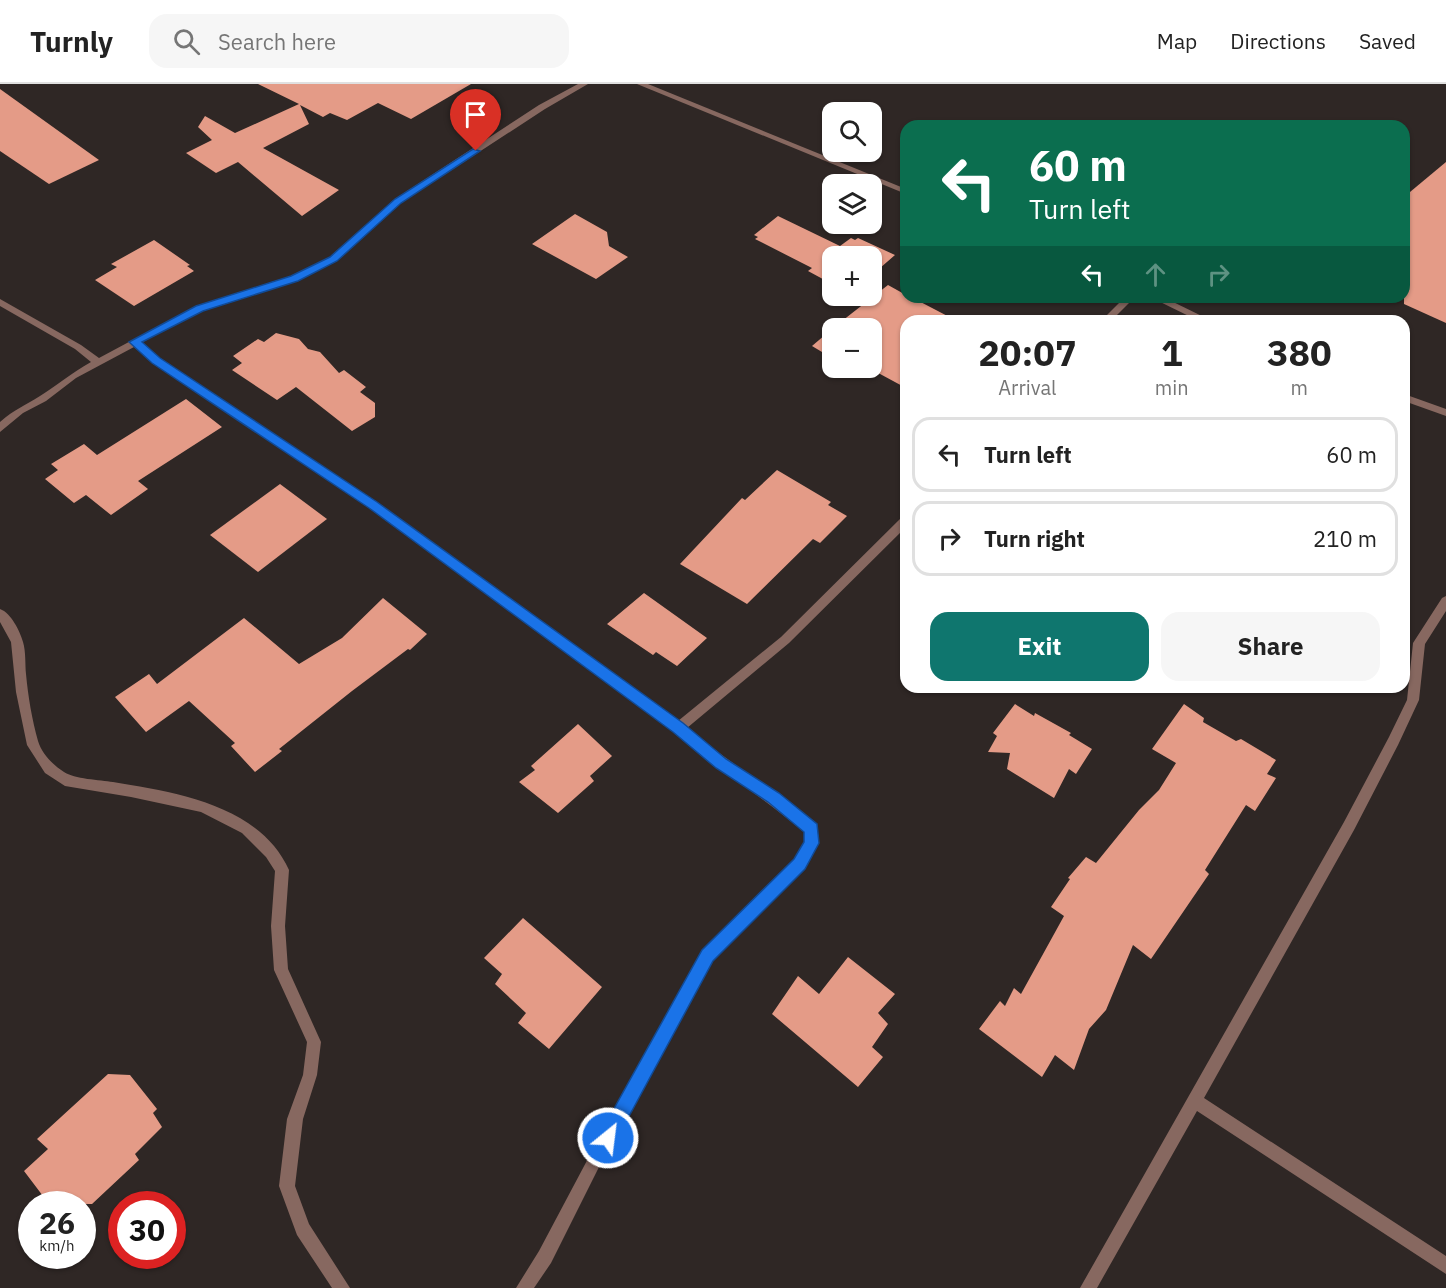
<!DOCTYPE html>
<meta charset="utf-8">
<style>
body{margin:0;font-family:"IBM Plex Sans",sans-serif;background:#f6f6f6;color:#222;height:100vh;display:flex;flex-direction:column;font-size:22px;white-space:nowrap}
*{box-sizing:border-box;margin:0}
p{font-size:20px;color:#767676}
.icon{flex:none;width:33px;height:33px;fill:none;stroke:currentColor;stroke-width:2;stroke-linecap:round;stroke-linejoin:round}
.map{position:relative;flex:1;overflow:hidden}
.panel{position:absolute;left:900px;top:231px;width:510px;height:378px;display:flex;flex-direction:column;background:#fff;border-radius:18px;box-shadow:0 2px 4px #0004}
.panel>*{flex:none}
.guide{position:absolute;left:900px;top:36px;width:510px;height:183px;border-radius:18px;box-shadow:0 2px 4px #0004;background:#0b6e4f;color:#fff;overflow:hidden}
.tools{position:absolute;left:822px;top:18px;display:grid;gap:12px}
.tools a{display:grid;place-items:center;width:60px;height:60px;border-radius:12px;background:#fff;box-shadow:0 2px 4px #0004;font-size:30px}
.speed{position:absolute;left:18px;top:1107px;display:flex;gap:12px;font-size:30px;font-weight:700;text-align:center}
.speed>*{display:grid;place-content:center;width:78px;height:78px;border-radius:50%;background:#fff;box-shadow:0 2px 4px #0004;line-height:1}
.speed small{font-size:15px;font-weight:400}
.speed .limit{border:9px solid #d22;background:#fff;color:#111}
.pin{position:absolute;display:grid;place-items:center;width:51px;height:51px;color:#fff;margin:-62px -26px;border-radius:50% 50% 50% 0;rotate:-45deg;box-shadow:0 0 6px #0007}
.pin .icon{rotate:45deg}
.me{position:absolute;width:66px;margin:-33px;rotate:29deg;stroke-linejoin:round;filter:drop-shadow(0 0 4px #0008)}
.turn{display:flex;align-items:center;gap:21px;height:126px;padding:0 30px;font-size:27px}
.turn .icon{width:78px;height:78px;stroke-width:2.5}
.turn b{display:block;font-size:42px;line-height:51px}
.lanes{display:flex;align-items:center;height:57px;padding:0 30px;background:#0003;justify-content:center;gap:30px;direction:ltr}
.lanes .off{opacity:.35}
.eta{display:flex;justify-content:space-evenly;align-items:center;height:102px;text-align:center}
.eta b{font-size:36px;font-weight:700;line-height:42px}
.primary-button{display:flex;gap:12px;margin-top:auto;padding:12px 30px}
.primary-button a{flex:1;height:69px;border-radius:18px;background:#0f766e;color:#fff;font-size:24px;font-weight:700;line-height:69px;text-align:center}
.primary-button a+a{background:#f6f6f6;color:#222}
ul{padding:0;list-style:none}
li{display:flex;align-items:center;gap:18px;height:75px;margin:0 12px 9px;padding:0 18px;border:3px solid #e0e0e0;border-radius:18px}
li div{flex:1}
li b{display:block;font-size:22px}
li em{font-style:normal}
header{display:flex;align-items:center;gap:36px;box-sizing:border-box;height:84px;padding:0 30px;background:#fff;border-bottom:2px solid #e0e0e0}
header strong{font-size:28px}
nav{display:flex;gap:33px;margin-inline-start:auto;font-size:21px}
.search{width:420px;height:54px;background:#f6f6f6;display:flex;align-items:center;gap:15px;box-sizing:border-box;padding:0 21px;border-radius:18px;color:#767676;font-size:22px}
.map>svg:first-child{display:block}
.building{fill:#e49b87}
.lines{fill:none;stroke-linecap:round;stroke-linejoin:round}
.minor{fill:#876860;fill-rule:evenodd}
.route{fill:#1a73e8;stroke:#114b97;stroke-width:1.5}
</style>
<header>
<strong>Turnly</strong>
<div class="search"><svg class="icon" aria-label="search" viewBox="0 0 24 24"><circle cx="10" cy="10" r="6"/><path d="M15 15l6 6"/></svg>Search here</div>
<nav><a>Map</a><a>Directions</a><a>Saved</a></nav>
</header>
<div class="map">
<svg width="1446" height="1204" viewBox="0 0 1446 1204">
<rect width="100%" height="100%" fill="#2f2725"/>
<g class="building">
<path d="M258,0H471L411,35L378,19L347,36L330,29L323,33L300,21L309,40L263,64L339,106L302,132L238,78L216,89L186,69L212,56L198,43L205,32L235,49L299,20Z"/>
<path d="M0,5L99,76L49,100L0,67Z"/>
<path d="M1446,78V239L1404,220V113Z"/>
<path d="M575,130L607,148L609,162L628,173L596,195L532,160Z"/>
<path d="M778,132L840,162L851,154L855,156L858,154L895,171L872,191V172H832V200L808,187L812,184L755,155L758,153L754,151Z"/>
<path d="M154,156L190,181L187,182L194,187L134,222L95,196L117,183L111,180Z"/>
<path d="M888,201L906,211V213H911L957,237H906V304L869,284H872V244H833Z"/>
<path d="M832,245V274L812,262Z"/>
<path d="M276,249L299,255L308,265L320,268L339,289L344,286L366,303L360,308L375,319V333L352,347L296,303L277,316L232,286L242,279L233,272L258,255L264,258Z"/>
<path d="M186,315L222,343L138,397L148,405L111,431L86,411L74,419L45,395L58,386L51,380L84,360L97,371Z"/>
<path d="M777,386L831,418L828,421L847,432L820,459L813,455L747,520L680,480L742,414L745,416Z"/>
<path d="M280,400L327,435L258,488L210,451Z"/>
<path d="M644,509L707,554L677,582L656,568L653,571L607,540Z"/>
<path d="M383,514L427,550L410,566L408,565L352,607L279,665L282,667L255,688L231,662L235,659L189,617L146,648L115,613L149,590L157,600L244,534L299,580L342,554Z"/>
<path d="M1015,620L1034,632L1035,629L1071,649L1069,651L1092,665L1076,690L1069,685L1054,714L1007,685L1010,669L988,668L997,652L993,649Z"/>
<path d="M1184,620L1204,634L1203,638L1236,657L1241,655L1276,676L1267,690L1276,694L1255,727L1246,721L1205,786L1209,790L1151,875L1133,861L1106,926L1089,945L1074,986L1055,971L1042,993L979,945L1000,917L1005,922L1014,904L1021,910L1064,832L1051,823L1070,795L1068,794L1086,773L1096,779L1139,726L1159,706L1176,679L1152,665Z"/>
<path d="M578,640L612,672L590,692L594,697L558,729L519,698L535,686L531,682Z"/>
<path d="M523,834L602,903L549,965L518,939L526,929L495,900L502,890L484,874Z"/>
<path d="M848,873L895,910L878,929L888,940L872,963L883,973L858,1003L772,930L798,892L819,910Z"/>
<path d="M108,990L130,991L157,1025L153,1029L162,1043L135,1070L139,1076L92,1120H49L24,1087L48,1065L37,1055Z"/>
</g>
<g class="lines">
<g class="minor">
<path d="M578,0H588L545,25L401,119L336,177L298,196L202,226L141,259L159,274L377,418L678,637L781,553L902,433L906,432V443L789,559L687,644C729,678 774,707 816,741L818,759L805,784L713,876L601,1079L551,1179L534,1204H516L539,1167L591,1069L703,866L795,776L804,758V748C762,713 716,683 674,648L369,424L153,278L134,263L76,294L46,317L23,329L0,348V338C15,325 24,322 40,312C58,301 71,289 91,278L75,265L0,222V215L81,261L99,274L196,222L292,192L330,173L395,115L539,21Z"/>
<path d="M637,0H648L906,105V110Z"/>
<path d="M1125,213H1135L1111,237H1101Z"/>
<path d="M1150,213H1163L1212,237H1199Z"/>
<path d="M1404,310L1446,325V332L1404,317Z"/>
<path d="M1446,512V527L1425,560L1419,616L1398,661L1354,746L1204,1014L1446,1172V1190L1197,1027L1097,1204H1080L1344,738L1389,653L1407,616L1413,559L1442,514Z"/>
<path d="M0,525C11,529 20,547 23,558C26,568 25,580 26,590C28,612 32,636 38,657C42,670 53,681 64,688C74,695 100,696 113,698C175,708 260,721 289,786L285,842L288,885L321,958L317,991L303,1035L295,1102L309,1140L350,1204H332L297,1151L279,1102L287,1035L303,991L307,958L274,886L271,842L275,787L266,773L242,749L201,728L131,713L65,702L45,689L27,661L16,608L11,558L0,538Z"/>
</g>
</g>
<path class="route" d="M473,65L480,67L401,119L337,177L298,197L203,227L142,258L160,274L377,418L683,639L726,675L779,709L817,740L819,759L805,785L713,877L614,1060L608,1063L601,1060L599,1054L601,1048L702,866L794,775L804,758V748L768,718L716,684L673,648L369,424L152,279L129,258L196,222L291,192L330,173L395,115Z"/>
</svg>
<div class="tools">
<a><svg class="icon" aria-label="search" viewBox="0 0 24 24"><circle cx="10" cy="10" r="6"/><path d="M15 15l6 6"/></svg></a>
<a><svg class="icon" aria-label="layers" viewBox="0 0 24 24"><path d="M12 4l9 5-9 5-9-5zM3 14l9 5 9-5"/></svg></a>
<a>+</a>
<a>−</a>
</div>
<div class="speed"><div>26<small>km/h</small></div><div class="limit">30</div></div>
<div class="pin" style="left:476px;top:67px;background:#d93025"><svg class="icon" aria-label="arrive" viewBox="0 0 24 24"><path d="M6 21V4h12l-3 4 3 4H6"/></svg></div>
<svg class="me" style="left:608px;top:1054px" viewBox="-20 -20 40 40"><circle r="17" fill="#1a73e8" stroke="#fff" stroke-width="3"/><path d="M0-11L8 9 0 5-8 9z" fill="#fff"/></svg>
<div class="guide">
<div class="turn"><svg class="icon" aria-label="left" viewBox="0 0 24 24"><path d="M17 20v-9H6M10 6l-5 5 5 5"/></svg><div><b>60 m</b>Turn left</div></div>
<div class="lanes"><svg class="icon" aria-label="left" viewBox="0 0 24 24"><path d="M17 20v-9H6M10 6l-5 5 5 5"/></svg><svg class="icon off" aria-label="ahead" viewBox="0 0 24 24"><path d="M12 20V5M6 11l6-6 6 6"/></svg><svg class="icon off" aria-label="right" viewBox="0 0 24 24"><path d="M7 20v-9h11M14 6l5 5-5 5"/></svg></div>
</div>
<section class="panel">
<div class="eta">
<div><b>20:07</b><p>Arrival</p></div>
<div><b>1</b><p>min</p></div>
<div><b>380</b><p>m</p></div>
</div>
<ul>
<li><svg class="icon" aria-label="left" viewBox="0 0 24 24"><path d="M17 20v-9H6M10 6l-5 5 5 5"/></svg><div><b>Turn left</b></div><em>60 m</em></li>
<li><svg class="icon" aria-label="right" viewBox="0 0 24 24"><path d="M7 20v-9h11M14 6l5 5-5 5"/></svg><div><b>Turn right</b></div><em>210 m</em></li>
</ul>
<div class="primary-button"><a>Exit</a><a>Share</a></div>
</section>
</div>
